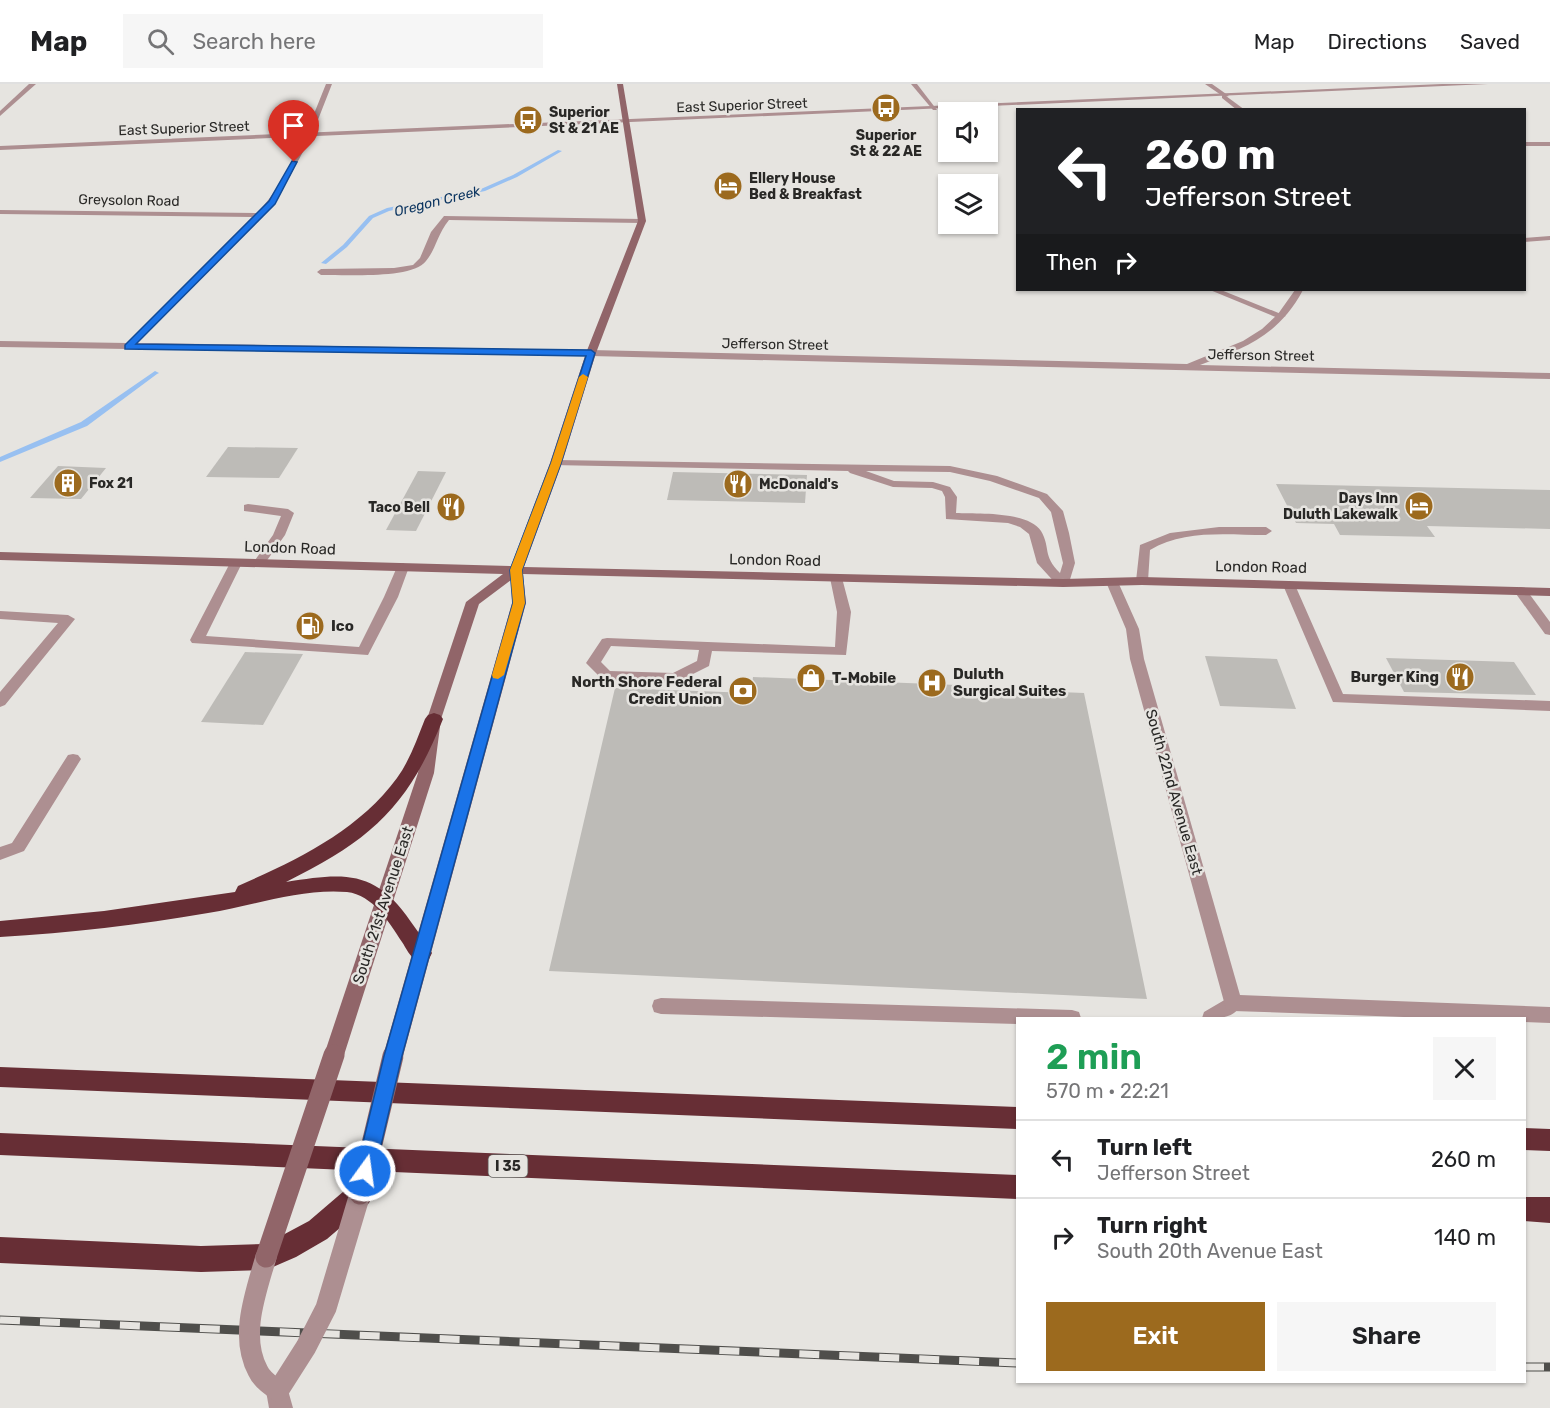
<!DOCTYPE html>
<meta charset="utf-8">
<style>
body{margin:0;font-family:Rubik,sans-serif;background:#f6f6f6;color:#202124;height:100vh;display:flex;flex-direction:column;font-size:22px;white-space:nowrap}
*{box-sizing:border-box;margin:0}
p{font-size:20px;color:#757577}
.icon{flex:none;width:33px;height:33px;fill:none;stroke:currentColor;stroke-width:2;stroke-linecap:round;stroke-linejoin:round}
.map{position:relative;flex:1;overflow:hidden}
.sheet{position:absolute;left:1016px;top:933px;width:510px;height:366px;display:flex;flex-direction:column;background:#fff;border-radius:0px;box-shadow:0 2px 4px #0004}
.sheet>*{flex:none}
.guide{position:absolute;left:1016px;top:24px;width:510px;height:183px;border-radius:0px;box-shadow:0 2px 4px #0004;background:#202124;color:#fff;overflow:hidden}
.buttons{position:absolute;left:938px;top:18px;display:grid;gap:12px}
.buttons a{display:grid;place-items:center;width:60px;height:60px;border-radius:0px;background:#fff;box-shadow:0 2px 4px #0004;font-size:30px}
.pin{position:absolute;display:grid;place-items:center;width:51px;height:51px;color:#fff;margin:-62px -26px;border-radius:50% 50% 50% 0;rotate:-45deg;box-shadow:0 0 6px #0007}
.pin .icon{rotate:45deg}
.me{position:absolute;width:66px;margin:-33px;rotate:14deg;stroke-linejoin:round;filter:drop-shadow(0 0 4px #0008)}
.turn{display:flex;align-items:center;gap:21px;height:126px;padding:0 30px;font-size:27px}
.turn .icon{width:78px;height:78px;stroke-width:2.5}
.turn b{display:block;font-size:42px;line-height:51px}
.then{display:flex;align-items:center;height:57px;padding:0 30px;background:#0003;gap:12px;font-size:22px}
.round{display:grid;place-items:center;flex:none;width:63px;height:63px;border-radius:0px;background:#f6f6f6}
.summary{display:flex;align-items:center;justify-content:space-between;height:102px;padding:0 30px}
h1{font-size:36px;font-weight:600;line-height:45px;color:#1e9e55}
.primary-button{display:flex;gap:12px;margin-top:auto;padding:12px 30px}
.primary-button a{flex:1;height:69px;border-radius:0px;background:#9c6a1e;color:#fff;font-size:24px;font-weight:600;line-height:69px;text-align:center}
.primary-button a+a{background:#f6f6f6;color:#202124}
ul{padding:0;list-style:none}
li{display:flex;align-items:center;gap:18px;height:78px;padding:0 30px;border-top:2px solid #e0e0e0}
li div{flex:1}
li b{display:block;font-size:22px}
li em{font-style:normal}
header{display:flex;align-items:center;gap:36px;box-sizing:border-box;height:84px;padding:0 30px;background:#fff;border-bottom:2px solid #e0e0e0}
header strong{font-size:28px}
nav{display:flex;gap:33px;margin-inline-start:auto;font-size:21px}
.search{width:420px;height:54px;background:#f6f6f6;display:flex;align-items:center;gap:15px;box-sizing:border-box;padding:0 21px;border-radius:0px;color:#757577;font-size:22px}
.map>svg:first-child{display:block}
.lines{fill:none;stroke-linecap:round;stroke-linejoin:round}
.stream{fill:#98c0f1;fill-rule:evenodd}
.building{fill:#bdbbb7}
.service{fill:#ad8f91;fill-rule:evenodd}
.minor{fill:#ad8f91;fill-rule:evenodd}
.tertiary{fill:#ad8f91;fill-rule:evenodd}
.secondary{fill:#916569;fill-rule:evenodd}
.motorway{fill:#672e35;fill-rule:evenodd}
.rail-casing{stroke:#4f4e4b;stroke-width:9}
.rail{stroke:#e6e4e0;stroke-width:7;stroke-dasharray:20;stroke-linecap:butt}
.minor-bridge{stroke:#ad8f91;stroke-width:21}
.secondary-bridge{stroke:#916569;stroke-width:21}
.route{fill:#1a73e8;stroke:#114b97;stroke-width:1.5}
.slow{fill:#f59e0b}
.labels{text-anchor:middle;stroke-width:5;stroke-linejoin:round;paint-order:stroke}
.far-street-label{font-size:14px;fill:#292826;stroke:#e6e4e0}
.far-poi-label{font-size:14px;font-weight:bold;fill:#292826;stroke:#e6e4e0;text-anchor:start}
.far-water-label{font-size:14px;font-style:italic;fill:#0a335f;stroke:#e6e4e0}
.shield{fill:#e6e4e0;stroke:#62605e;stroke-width:1.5}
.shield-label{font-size:14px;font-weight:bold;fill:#292826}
.street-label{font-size:15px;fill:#292826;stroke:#e6e4e0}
.poi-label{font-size:15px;font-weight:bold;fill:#292826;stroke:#e6e4e0;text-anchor:start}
</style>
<header>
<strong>Map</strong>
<div class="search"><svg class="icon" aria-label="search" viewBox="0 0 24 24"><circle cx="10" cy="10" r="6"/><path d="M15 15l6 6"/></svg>Search here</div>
<nav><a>Map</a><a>Directions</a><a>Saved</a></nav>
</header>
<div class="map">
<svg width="1550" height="1324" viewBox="0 0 1550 1324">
<rect width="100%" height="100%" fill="#e6e4e0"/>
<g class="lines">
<g class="stream">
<path d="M558,66L562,67L517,93L485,107L389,127L373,134L347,163L326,180L321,179L343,161L369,132L387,124L481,105L513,91Z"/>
<path d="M155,287L159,289L157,290L87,342L0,378V373L81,338Z"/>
</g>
</g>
<g class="building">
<path d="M228,363L298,364L279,394L206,393Z"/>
<path d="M58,382L106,384L81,415L30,414Z"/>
<path d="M418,387L446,388L416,447L386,446Z"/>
<path d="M673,388L807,391L805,419L667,416Z"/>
<path d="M1276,400L1550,406V445L1427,442L1435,453L1340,451L1334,440L1296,439Z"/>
<path d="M245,568L303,570L263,641L201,638Z"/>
<path d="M1205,572L1277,575L1296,625L1220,622Z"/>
<path d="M1386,574L1514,578L1536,611L1404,608Z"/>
<path d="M753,593L957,601L958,604L1084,609L1147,915L549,887L615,604L751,609Z"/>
</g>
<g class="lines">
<g class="service">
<path d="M1222,12H1226L1245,26H1237L1222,14Z"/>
<path d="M444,132L642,135L646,137L642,139L449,136C437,151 436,165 426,177C411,196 345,190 321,191L317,188L321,185L394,184L413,181L420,174L431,148Z"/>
<path d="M1210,206H1221L1286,232L1278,234Z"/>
<path d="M556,376L950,382L997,392L1047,410L1063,427L1069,449L1075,479L1068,502H1058L1037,479L1029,450L1020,443L1008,439L946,435L945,413L942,407L932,404L893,403L850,389L848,387L552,381L550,379ZM866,387L950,388L990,397L1039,414L1051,428L1063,479L1060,489C1042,471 1051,464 1041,447C1028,427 977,430 956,429L957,413L950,403L933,398L894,397Z"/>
<path d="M248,420L288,425L294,429L285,451L263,482L259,483L253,479L273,451L281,432L244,427V421Z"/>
<path d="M1219,443H1266L1272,447L1266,451C1228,451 1184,445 1150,466L1148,497L1142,501L1136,497L1140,461L1170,449Z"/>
<path d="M236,475L242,479L206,552L359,563L384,513L397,483L403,479L409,483L398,513L368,571L192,559L190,556L230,479Z"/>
<path d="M836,490L842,494L851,528L846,571L712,567L709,582L675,599L606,596L601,594L586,579L602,555L607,554L835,563L837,528L830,494ZM611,562L699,566L697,577L673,589L610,587L601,578Z"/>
<path d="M1289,497L1295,501L1343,610L1550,617V627L1333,618L1283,501Z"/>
<path d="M1520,503L1525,504L1550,538V551L1545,550L1514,507Z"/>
<path d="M0,527L68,531L75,535L5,621L0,623V608L58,539L0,535Z"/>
<path d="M73,670L78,671L81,675L24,767L0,776V763L12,759L68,671Z"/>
<path d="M1233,911L1240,913L1242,919C1234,936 1218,934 1202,934L1204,928Z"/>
<path d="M661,914L1072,926L1079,928L1081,934H1017V940L661,930L654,928L652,922L654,916Z"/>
</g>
<g class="minor">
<path d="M326,0H332L312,51L275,120L137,259L591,266L1187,280L1243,257L1262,245L1278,230L1295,206H1303C1279,251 1246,264 1200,281L1550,289V295L591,272L0,263V257L127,259L252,133L0,130V126L257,129C289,96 309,42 326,0Z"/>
<path d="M911,0H917L937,26H933Z"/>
<path d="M1205,0H1212L1229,12L1224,13Z"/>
<rect x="1524" y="58" width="26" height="4"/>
<path d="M1550,152V156L1524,158V154Z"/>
<path d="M1112,494L1118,498L1139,545L1144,575L1240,911L1550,923V939L1524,938V934H1432L1233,927L1226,925L1130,575L1126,545L1106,498Z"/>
<path d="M278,1295L286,1299L293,1324H269L266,1307L270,1299Z"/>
</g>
<g class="tertiary">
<path d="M29,0H36L0,32V27Z"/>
<path d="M1442,0H1488L0,66V62Z"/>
</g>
<path class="secondary" d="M617,0H623L646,137L596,269L562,379L524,483L1063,495L1142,493L1550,504V512L1142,501L1063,503L523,490L526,519L403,972L400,978L393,980L386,978L383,972L512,519L511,496L479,520L441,635L434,689L344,971L341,977L334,979L327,977L324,971L418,689L427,635L466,518L503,490L0,476V468L511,482L550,379L586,269L638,137Z"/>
<g class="motorway">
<path d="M434,629L440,631L443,635C408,723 371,756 286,798C344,789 375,785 411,838C418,848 426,858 432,869L429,875C424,877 420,878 416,876C410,873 406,864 402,858C389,838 373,811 347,808C301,804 252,822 208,829C139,841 70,849 0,853V837L104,827L235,808L238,802C297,776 358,747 397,694C410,676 417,655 425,635L428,631Z"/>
<path d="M0,983L1017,1023V1045L0,1003Z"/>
<path d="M1524,1044L1550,1045V1067L1524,1066Z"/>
<path d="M0,1049L1017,1091V1115L0,1071Z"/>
<path d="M360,1098L369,1101L373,1110L369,1119L327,1155L296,1173L266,1186L201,1188L0,1179V1153L201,1162L266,1160L309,1137L351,1101Z"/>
<path d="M1524,1113H1550V1139L1524,1137Z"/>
</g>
<g class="rail-casing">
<g id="rail">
<path d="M0,1236L1017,1279"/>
<path d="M1524,1283H1550"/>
</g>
</g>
<use href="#rail" class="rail"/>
<path class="minor-bridge" d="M266,1173C256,1208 239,1252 258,1287C262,1296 271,1301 278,1307L306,1263L326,1224L360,1110"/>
<g class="secondary-bridge">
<path d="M360,1110L393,972"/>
<path d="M266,1173L334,971"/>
</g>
</g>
<path class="route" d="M292,77L297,78L275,120L136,260L591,266L595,269L561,379L522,486L525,519L402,972L375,1087L372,1094L365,1096L359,1094L356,1087L384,972L513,519L510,486L551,379L586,272L125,265V261L269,117Z"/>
<path class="slow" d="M583,290L588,293L561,379L522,486L525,519L504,591L498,595L493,594L492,591L513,519L510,486L551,379L579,293Z"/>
<defs>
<g id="bus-disc" transform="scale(1.5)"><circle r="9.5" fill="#9c6a1e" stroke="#e6e4e0"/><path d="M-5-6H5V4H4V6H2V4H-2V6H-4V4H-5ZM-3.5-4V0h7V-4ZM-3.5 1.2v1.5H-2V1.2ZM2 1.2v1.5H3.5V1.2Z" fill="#fff"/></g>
<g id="hotel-disc" transform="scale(1.5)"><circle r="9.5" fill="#9c6a1e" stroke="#e6e4e0"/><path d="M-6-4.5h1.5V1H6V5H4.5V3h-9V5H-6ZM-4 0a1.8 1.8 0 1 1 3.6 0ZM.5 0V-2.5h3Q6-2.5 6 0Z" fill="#fff"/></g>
<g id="building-disc" transform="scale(1.5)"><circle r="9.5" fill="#9c6a1e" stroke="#e6e4e0"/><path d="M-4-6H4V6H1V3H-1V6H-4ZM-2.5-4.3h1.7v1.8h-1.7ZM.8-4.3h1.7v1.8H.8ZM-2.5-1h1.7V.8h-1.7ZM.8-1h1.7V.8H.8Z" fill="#fff"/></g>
<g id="restaurant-disc" transform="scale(1.5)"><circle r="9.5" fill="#9c6a1e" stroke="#e6e4e0"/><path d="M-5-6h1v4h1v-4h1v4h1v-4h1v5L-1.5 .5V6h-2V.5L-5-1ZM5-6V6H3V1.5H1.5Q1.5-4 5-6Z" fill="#fff"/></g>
<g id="fuel-disc" transform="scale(1.5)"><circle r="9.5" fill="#9c6a1e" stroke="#e6e4e0"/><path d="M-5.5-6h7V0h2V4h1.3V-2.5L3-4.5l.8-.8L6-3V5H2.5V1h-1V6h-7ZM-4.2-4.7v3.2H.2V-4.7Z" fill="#fff"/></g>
<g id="shop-disc" transform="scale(1.5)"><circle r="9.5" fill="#9c6a1e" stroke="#e6e4e0"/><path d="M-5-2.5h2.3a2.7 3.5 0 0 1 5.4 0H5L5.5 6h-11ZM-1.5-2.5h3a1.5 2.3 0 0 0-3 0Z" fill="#fff"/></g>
<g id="hospital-disc" transform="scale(1.5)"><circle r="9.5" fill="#9c6a1e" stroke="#e6e4e0"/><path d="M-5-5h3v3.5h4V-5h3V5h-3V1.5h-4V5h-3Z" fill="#fff"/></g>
<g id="bank-disc" transform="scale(1.5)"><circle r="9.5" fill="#9c6a1e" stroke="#e6e4e0"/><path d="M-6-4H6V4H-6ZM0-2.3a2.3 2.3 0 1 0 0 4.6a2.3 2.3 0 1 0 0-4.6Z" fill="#fff"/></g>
</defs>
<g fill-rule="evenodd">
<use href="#bus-disc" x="886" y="24"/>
<use href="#bus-disc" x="528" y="36"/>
<use href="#hotel-disc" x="728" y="102"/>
<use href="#building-disc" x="68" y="399"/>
<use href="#restaurant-disc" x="738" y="400"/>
<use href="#hotel-disc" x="1419" y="422"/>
<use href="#restaurant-disc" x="451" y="423"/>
<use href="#fuel-disc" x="310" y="542"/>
<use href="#restaurant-disc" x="1460" y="593"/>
<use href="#shop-disc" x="811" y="594"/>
<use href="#hospital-disc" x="932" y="599"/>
<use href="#bank-disc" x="743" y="607"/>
</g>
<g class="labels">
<g class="far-street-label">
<text transform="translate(742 21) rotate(-2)" y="5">East Superior Street</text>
<text transform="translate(184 44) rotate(-2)" y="5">East Superior Street</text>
<text transform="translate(129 116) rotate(1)" y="5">Greysolon Road</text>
<text transform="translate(775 260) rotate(1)" y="5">Jefferson Street</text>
<text transform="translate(1261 271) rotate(1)" y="5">Jefferson Street</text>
</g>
<g class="far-poi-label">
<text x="549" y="33">Superior<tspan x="549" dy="16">St &amp; 21 AE</tspan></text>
<text x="886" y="56" text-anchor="middle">Superior<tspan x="886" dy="16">St &amp; 22 AE</tspan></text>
<text x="749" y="99">Ellery House<tspan x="749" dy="16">Bed &amp; Breakfast</tspan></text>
<text x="89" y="404">Fox 21</text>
<text x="759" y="405">McDonald's</text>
<text x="1398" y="419" text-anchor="end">Days Inn<tspan x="1398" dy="16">Duluth Lakewalk</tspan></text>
<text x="430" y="428" text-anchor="end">Taco Bell</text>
</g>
<g class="far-water-label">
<text transform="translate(437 117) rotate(-14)" y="5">Oregon Creek</text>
</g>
<rect class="shield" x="488.5" y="1071" width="39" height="22" rx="4.5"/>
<g class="shield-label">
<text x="508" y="1087">I 35</text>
</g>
<g class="street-label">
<text transform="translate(290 464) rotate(2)" y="5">London Road</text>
<text transform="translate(775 476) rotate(1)" y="5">London Road</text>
<text transform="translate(1261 483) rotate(1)" y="5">London Road</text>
<text transform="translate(1174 708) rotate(74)" y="5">South 22nd Avenue East</text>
<text transform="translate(383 821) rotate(-72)" y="5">South 21st Avenue East</text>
</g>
<g class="poi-label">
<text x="331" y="547">Ico</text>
<text x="953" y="595">Duluth<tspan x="953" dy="17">Surgical Suites</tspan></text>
<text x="1439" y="598" text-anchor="end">Burger King</text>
<text x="832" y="599">T-Mobile</text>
<text x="722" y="603" text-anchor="end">North Shore Federal<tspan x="722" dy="17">Credit Union</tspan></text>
</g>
</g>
</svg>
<div class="buttons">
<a><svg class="icon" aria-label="sound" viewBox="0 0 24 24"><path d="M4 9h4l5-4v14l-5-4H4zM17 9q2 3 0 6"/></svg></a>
<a><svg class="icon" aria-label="layers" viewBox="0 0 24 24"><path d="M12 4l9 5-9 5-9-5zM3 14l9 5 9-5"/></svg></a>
</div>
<div class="pin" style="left:294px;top:78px;background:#d93025"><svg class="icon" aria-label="arrive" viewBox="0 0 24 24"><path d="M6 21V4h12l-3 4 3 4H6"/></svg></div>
<svg class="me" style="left:365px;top:1087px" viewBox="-20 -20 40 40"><circle r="17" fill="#1a73e8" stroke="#fff" stroke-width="3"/><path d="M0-11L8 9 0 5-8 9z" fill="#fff"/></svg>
<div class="guide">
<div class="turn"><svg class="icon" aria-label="left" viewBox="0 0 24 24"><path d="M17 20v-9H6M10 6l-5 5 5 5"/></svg><div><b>260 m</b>Jefferson Street</div></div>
<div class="then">Then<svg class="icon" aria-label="right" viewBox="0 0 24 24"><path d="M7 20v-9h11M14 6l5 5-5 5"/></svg></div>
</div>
<section class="sheet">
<div class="summary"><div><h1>2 min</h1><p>570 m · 22:21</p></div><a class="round"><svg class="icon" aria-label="close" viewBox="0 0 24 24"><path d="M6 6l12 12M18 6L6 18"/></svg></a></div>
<ul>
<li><svg class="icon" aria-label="left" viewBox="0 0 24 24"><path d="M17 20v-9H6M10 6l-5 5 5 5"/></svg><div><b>Turn left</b><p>Jefferson Street</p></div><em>260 m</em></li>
<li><svg class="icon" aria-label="right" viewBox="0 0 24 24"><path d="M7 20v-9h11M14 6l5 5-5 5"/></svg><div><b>Turn right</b><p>South 20th Avenue East</p></div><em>140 m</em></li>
</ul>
<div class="primary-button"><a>Exit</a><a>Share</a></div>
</section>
</div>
